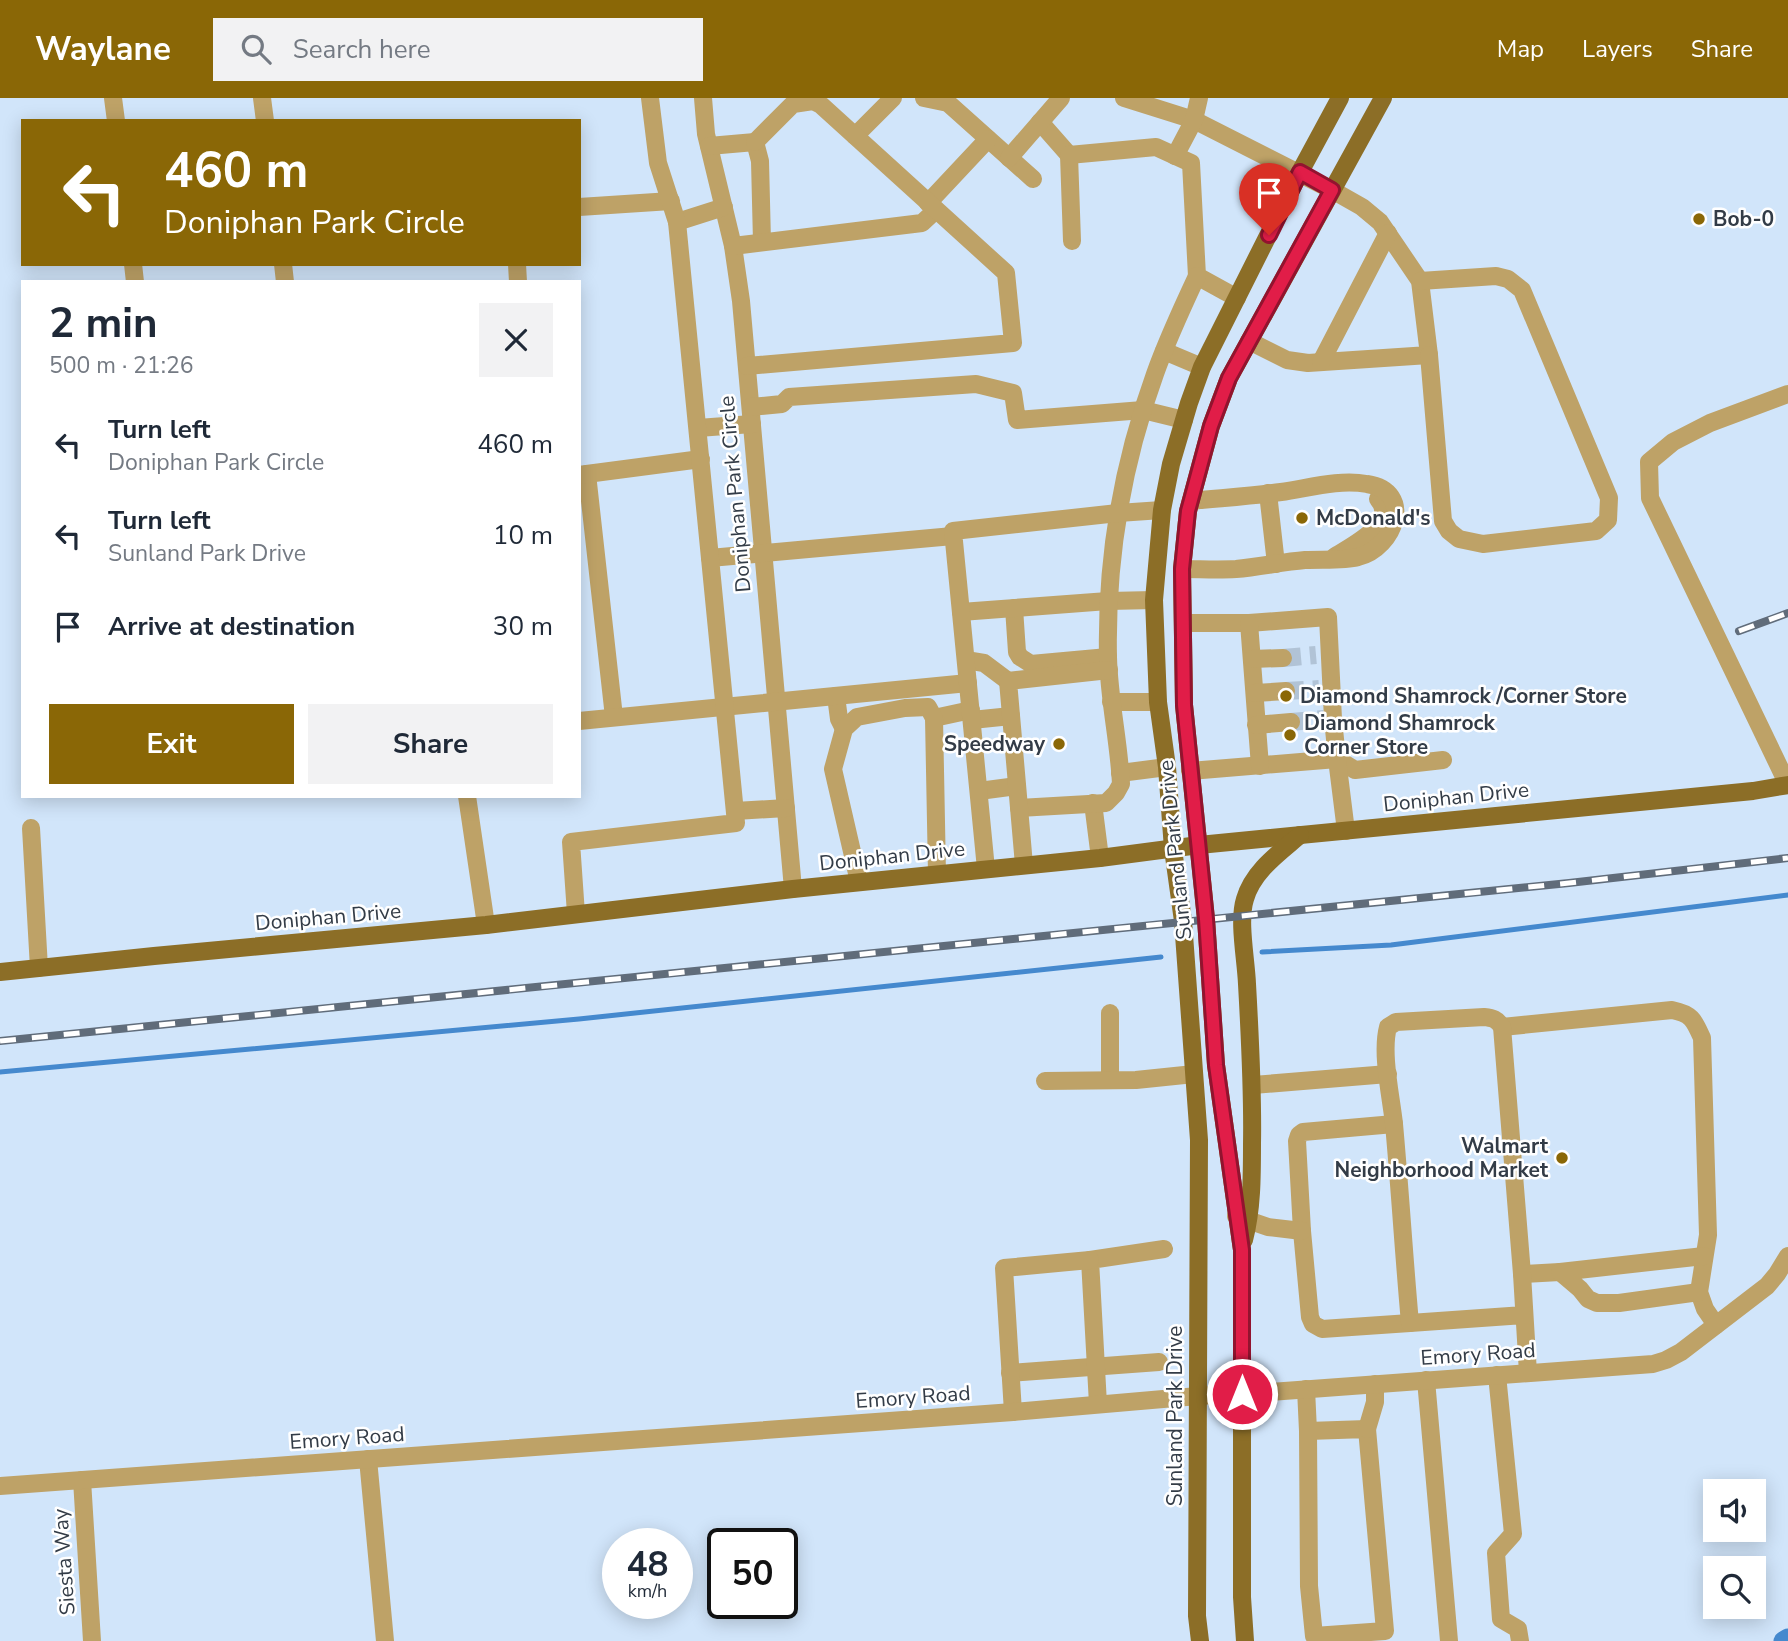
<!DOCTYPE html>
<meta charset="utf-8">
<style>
body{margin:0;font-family:"Nunito Sans",sans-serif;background:#f2f2f3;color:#1f2937;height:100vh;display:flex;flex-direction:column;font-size:26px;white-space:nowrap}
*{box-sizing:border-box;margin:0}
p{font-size:23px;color:#747a83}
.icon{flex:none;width:38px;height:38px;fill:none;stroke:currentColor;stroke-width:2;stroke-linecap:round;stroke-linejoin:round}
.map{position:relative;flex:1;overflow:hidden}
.side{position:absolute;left:21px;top:182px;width:560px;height:518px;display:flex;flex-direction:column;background:#fff;border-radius:0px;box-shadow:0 4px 18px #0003}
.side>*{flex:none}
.top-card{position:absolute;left:21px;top:21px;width:560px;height:147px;border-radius:0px;box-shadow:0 4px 18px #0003;background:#8a6706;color:#fff;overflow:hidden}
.tools{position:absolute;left:1703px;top:1381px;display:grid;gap:14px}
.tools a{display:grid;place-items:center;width:63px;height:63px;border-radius:0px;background:#fff;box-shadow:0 4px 18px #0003;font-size:35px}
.speed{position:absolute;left:602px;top:1430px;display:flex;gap:14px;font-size:35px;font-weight:700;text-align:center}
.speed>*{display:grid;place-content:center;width:91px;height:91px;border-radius:50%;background:#fff;box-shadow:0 4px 18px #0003;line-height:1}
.speed small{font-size:18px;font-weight:400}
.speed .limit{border:4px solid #111;border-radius:10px;background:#fff;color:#111}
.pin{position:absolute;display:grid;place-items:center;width:60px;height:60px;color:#fff;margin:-72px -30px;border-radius:50% 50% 50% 0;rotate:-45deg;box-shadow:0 0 7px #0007}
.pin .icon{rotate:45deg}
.me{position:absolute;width:77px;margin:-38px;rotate:0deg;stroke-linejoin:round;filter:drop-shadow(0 0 5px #0008)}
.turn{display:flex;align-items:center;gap:24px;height:147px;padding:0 28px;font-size:32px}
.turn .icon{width:91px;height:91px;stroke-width:2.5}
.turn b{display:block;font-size:49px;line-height:60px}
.round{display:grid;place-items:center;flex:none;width:74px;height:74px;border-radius:0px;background:#f2f2f3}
.overview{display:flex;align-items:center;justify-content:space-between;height:119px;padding:0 28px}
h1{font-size:42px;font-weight:700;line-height:52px}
.action{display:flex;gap:14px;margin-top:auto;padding:14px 28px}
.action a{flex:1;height:80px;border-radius:0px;background:#8a6706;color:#fff;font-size:28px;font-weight:700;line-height:80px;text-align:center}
.action a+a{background:#f2f2f3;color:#1f2937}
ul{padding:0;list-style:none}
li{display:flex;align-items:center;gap:21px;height:91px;padding:0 28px}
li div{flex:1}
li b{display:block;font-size:26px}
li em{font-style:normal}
header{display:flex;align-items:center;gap:42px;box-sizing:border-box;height:98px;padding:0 35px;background:#8a6706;color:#fff}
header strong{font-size:33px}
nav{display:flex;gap:38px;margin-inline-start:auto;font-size:24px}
.search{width:490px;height:63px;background:#f2f2f3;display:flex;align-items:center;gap:18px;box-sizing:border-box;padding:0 24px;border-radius:0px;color:#747a83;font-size:26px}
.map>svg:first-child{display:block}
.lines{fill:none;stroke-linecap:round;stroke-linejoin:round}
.stream{stroke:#4589ce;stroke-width:5}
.canal{stroke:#4589ce;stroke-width:19}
.minor-tunnel{stroke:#b1c3d6;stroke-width:18;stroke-dasharray:18 9;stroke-linecap:butt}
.minor{stroke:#bea267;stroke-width:18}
.major{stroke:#8c6e27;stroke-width:18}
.rail-casing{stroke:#606c7a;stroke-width:8}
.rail{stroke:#fff;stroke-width:5;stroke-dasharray:16;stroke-linecap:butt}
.route-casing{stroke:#92132f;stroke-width:18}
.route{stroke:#e11d48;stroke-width:12}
.poi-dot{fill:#8a6706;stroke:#fff;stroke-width:2.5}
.labels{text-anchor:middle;stroke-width:5;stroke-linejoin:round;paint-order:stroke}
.poi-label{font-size:21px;font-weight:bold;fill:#333c47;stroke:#fff;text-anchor:start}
.street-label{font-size:21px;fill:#333c47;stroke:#fff}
</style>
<header>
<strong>Waylane</strong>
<div class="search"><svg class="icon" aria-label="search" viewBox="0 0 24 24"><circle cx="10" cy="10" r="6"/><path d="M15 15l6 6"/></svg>Search here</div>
<nav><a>Map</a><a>Layers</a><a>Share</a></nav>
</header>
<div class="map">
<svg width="1788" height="1543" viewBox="0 0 1788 1543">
<rect width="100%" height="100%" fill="#d1e5fa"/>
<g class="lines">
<g class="stream">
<path d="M1262,854L1391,847L1788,797"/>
<path d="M0,974L579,921L1161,859"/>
</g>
<path class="canal" d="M1783,1543L1788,1540"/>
<g class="minor-tunnel">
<path d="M1283,560L1316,557"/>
<path d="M1286,593L1319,591"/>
<path d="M1291,624L1324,621"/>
</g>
<g class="minor">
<path d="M113,0L116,23"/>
<path d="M262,0L265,23"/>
<path d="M703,0L706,36L733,148L741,203L793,791"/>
<path d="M924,0L948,5L1033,81"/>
<path d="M1124,0L1194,22L1332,92L1362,109L1380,124L1420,183L1429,257L1308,265L1287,262L1249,243"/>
<path d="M1040,24L1069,57"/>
<path d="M855,38L893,0"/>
<path d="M709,48L755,44L760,63L762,144"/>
<path d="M1175,58L1194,22L1199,0"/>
<path d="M1009,60L1061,0"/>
<path d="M928,105L988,41"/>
<path d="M579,109L671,103"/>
<path d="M677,124L724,109"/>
<path d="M1072,143L1069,57L1156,49L1191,65L1197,178L1237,200"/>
<path d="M733,148L922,125L936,112"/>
<path d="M133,166L135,184"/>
<path d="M283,166L285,184"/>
<path d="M517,166L518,184"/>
<path d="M1420,183L1496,178L1508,181L1522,192L1609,400L1608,422L1596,433L1483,446L1459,441L1449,433L1443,423L1429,257"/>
<path d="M1164,253L1202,269"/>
<path d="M1321,264L1388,135"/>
<path d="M747,268L1013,245L1006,175L821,7L813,3L793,6L755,44"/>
<path d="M1788,296L1710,325L1673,344L1649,364L1650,400L1788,687"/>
<path d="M751,309L782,306L789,299L976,286L1013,295L1017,322L1143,312L1184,322"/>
<path d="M698,330L752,326"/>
<path d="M587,376L614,619"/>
<path d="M579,377L701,361"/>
<path d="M1268,395L1276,466"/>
<path d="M1334,459C1351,448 1399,425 1378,401"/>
<path d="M710,460L953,438"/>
<path d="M1182,471C1200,471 1218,472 1236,471C1259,469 1282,464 1305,462C1321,461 1344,463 1358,459C1395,450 1415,393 1367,386C1339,381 1309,390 1281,394C1252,398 1221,400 1191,403"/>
<path d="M1014,510L1017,554L1020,559L1031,566L1108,559"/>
<path d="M961,514L1108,503L1154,502"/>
<path d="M1183,525H1249L1328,519L1333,621L1337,661L1190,673"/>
<path d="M1249,525L1260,668"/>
<path d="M1252,561L1283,560"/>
<path d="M966,562L984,565L1008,583"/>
<path d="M1255,595L1286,593"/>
<path d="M836,598L839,621L844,631"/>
<path d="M1111,604H1158"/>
<path d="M934,620L971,612"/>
<path d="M972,622L1011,618"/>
<path d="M579,623L968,585"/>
<path d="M1256,627L1291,624"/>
<path d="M1337,661L1355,672L1443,662"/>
<path d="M1337,661L1346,733"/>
<path d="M1120,675L1167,669"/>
<path d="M979,693L1017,688"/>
<path d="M467,698L486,827"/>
<path d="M1093,705L1100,760"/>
<path d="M1019,710L1106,705L1116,695L1121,686C1119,644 1109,602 1108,559C1106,462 1122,367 1155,276C1167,242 1182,210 1197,178"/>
<path d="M735,713L786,710"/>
<path d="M31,730L39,870"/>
<path d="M1024,767L1008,583L1109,572"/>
<path d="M986,771L953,433L1118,415L1162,412"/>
<path d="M859,784L833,671L844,631L857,619L905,610L928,609L934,620L937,776"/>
<path d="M576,816L571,744L736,725L677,124L658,65L650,0"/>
<path d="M1110,915V982"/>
<path d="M1502,929L1672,912C1692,916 1694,922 1702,940L1708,1137L1699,1194L1705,1211L1716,1227"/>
<path d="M1045,983L1136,982L1194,976"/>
<path d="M1253,987L1388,976"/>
<path d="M1394,1026L1303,1034L1299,1037L1297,1043L1302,1133L1310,1219L1313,1226L1322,1231L1410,1225"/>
<path d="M1236,1118L1268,1129L1302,1133"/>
<path d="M1522,1176L1560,1174"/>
<path d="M1699,1194L1619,1205H1597L1588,1201L1580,1191L1560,1174L1704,1158"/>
<path d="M1524,1217L1410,1225C1404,1159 1400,1092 1394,1026C1391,998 1381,955 1388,929L1396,924L1484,919C1493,920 1497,921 1502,929L1522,1176L1528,1275"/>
<path d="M1010,1275L1159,1264"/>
<path d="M1497,1277L1513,1436L1496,1455L1501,1521L1518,1531L1520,1543"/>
<path d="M1426,1282L1449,1543"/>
<path d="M1306,1291L1308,1333L1309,1488L1314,1538L1385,1533L1367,1331L1308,1333"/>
<path d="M1098,1306L1090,1162L1164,1151"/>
<path d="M1013,1314L1004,1170L1090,1162"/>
<path d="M1367,1331L1375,1304V1286"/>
<path d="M368,1361L385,1543"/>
<path d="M82,1382L92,1543"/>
<path d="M0,1388L1013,1314L1198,1298L1270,1294L1653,1266L1666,1262L1681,1254L1767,1188L1777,1176L1788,1158"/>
</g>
<g class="major">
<path d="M0,874L154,858L486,827L793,791L1100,760L1199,747L1753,693L1788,687"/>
<path d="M1244,1142C1252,1111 1252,1078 1252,1046C1253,992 1250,939 1247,886C1246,861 1238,823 1245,801C1253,773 1279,755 1300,737"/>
<path d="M1200,1543L1197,1518L1199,1042L1183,823L1173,751L1167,669L1158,604L1154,502L1162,412L1171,366L1189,305L1202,269L1300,74L1340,0"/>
<path d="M1245,1543L1242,1499V1152L1216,967L1206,821L1184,607L1182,471L1188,413L1211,328L1229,280L1383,0"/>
</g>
<g class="rail-casing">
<g id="rail">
<path d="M1739,533L1788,515"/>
<path d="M0,943L1569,785L1788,760"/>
</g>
</g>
<use href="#rail" class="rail"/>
</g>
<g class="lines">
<g class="route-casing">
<path id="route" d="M1242,1296V1152L1216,967L1206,821L1184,607L1182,471L1188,413L1211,328L1229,280L1332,92L1300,74L1269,137"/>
</g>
<use href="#route" class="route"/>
</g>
<g class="poi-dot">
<circle cx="1699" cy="121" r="7"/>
<circle cx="1302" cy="420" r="7"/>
<circle cx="1286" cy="598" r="7"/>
<circle cx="1290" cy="637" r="7"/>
<circle cx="1059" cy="646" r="7"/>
<circle cx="1562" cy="1060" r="7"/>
</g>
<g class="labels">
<g class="poi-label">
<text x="1713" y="128">Bob-0</text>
<text x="1316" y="427">McDonald's</text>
<text x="1300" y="605">Diamond Shamrock /Corner Store</text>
<text x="1304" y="632">Diamond Shamrock<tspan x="1304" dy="24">Corner Store</tspan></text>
<text x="1045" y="653" text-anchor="end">Speedway</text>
<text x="1548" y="1055" text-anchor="end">Walmart<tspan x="1548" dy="24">Neighborhood Market</tspan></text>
</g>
<g class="street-label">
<text transform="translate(735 396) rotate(-95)" y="7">Doniphan Park Circle</text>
<text transform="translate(1456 699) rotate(-6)" y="7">Doniphan Drive</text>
<text transform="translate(1175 752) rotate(-96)" y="7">Sunland Park Drive</text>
<text transform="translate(892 758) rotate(-6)" y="7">Doniphan Drive</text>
<text transform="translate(328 819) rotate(-5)" y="7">Doniphan Drive</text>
<text transform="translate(1478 1256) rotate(-4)" y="7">Emory Road</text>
<text transform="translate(913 1299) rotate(-4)" y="7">Emory Road</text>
<text transform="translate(1175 1318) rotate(-90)" y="7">Sunland Park Drive</text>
<text transform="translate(347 1340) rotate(-4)" y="7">Emory Road</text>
<text transform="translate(64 1464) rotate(-94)" y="7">Siesta Way</text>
</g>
</g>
</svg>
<div class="tools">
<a><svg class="icon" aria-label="sound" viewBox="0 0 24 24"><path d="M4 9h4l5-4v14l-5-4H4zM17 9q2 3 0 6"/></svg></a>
<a><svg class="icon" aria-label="search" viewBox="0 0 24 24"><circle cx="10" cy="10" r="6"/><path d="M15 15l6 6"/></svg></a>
</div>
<div class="speed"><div>48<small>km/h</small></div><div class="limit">50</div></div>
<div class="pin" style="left:1269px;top:137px;background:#d93025"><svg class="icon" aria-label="arrive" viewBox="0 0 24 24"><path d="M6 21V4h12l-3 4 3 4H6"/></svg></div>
<svg class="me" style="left:1242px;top:1296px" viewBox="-20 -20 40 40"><circle r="17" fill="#e11d48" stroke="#fff" stroke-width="3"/><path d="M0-11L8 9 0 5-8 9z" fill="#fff"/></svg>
<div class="top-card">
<div class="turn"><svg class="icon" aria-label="left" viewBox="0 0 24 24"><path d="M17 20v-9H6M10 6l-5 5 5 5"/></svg><div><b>460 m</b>Doniphan Park Circle</div></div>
</div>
<section class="side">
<div class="overview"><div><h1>2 min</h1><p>500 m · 21:26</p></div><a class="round"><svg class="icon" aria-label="close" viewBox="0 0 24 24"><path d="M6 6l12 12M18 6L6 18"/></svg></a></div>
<ul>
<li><svg class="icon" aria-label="left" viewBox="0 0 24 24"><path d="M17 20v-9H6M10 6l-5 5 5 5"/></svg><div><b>Turn left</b><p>Doniphan Park Circle</p></div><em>460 m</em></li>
<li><svg class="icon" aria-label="left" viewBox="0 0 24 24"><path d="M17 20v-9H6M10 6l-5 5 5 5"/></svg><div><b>Turn left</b><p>Sunland Park Drive</p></div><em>10 m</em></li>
<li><svg class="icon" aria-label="arrive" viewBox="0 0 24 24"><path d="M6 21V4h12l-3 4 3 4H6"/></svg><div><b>Arrive at destination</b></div><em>30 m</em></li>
</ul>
<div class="action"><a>Exit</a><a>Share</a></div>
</section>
</div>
